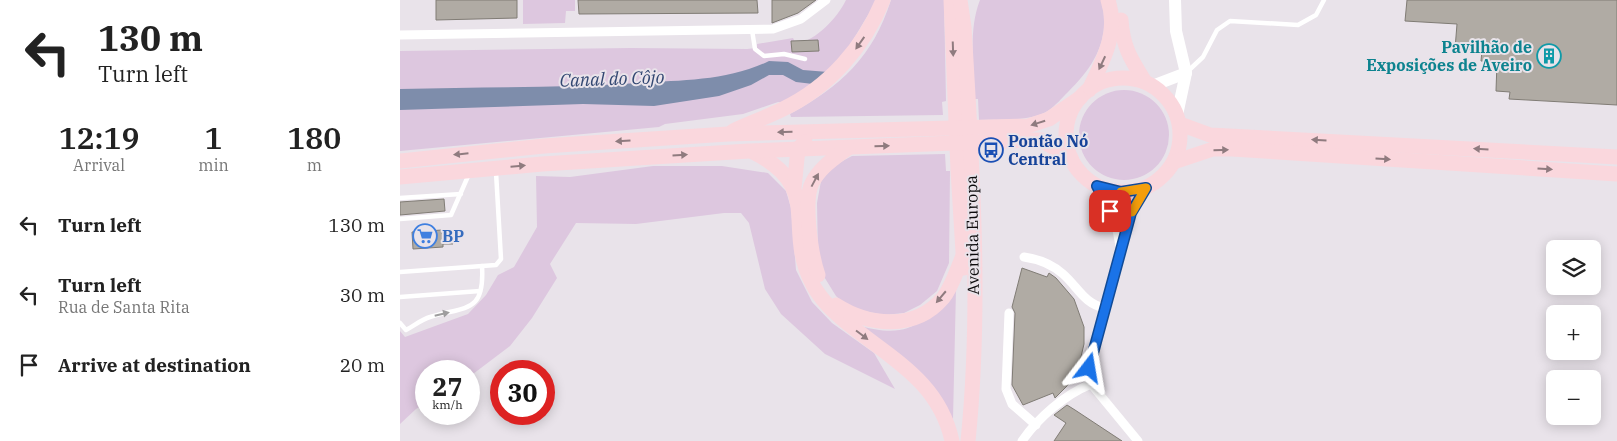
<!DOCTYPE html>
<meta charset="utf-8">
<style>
body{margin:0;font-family:"IBM Plex Serif",serif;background:#f2f2f2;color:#222;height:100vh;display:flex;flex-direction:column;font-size:19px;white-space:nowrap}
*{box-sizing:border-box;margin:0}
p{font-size:16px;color:#767676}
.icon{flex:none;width:28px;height:28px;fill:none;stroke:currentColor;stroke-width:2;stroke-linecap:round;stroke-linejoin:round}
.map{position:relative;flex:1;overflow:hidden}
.side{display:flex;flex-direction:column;background:#fff;width:400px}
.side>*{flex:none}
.guide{background:#fff;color:#222;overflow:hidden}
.tools{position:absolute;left:1146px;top:240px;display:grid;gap:10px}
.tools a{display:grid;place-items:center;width:55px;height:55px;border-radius:8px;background:#fff;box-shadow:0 2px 12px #0003;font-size:25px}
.speed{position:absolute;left:15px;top:360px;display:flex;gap:10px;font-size:25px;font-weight:700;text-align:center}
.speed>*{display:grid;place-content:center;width:65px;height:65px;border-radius:50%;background:#fff;box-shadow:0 2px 12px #0003;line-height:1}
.speed small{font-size:12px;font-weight:400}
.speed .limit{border:8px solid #d22;background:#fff;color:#111}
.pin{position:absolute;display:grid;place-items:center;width:42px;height:42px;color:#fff;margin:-21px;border-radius:10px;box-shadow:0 2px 8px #0006}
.me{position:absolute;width:55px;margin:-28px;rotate:14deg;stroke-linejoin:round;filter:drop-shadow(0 0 4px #0008)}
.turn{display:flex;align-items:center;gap:18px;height:105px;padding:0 15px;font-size:22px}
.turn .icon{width:65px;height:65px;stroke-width:2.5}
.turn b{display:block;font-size:35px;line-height:42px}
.eta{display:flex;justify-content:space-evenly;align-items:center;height:85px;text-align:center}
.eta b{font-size:30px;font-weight:600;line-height:35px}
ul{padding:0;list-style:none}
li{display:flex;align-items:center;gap:15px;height:70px;padding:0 15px}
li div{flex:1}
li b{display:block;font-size:19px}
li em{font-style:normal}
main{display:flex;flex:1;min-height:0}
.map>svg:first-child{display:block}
.green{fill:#ddc7df}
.water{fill:#7e8dab}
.building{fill:#b0aba4;stroke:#807c75}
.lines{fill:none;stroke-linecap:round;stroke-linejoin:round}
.lane{stroke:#fff;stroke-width:4.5}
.street{stroke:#fff;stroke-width:9}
.secondary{stroke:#fff;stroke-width:12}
.primary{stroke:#fad7dd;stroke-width:15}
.oneway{fill:#8f7b7f}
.oneway2{fill:#9e9d9e}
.route-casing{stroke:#114b97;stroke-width:12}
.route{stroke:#1a73e8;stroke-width:9}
.slow{stroke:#f59e0b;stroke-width:9}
.labels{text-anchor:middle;stroke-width:4;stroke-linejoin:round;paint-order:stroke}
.culture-label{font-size:16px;font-weight:bold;fill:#0d838f;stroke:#e9e3ea;text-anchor:end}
.transit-label{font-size:16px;font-weight:bold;fill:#164399;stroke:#e9e3ea;text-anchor:start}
.street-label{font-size:16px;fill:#0d0b0d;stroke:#e9e3ea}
.shop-label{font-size:16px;font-weight:bold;fill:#366cbe;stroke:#e9e3ea;text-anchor:start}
.water-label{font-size:18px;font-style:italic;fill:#324772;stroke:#e9e3ea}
</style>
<main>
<section class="side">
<div class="guide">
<div class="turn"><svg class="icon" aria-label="left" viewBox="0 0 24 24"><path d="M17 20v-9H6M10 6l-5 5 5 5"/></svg><div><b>130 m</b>Turn left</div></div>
</div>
<div class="eta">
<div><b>12:19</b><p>Arrival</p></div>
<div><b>1</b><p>min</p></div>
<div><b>180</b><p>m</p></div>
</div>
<ul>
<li><svg class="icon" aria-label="left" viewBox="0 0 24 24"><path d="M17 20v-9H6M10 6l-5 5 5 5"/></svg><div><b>Turn left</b></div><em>130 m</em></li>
<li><svg class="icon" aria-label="left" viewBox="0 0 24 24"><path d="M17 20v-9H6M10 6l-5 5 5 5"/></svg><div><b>Turn left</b><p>Rua de Santa Rita</p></div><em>30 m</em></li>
<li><svg class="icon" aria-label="arrive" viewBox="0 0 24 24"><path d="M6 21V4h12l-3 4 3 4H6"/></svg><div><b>Arrive at destination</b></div><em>20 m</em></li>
</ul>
</section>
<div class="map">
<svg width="1217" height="441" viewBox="0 0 1217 441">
<rect width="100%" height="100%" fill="#e9e3ea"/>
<g class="green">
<path d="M123,0H175V11H166L165,23L123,24Z"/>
<path d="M446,0H477L441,60L386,103L378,102L343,114L265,124L259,127L0,151V51L231,48L347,49L356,48L357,44L393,38L396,44C417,40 437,18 446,0Z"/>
<path d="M491,0H544L546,101L542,102L543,115L391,117L390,114C441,86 473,57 491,0Z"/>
<path d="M580,0H701C712,37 694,67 668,92C662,98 655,106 648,111C629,122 601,119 579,120L578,99H575C574,68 568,30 580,0Z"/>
<circle cx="724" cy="135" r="45"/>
<path d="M545,154L546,171H550L549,263L537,291L520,305L504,313L484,315L449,308L436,296L423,275L418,254L417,203L421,181L435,165L452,156Z"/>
<path d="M253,166H322L368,173L386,191L391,208L396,270L412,302L432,323L474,353L495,389L425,354L381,314L365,289L349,223L341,213H324L236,224L176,223L150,264L157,278L132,318L110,346L69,377V371H26V403L16,409L0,424V331L5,337L68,314L86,295L98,275L114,267L137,227L136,176L170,177Z"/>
<path d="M556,289L553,419L456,325C510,340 519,325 556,289Z"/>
</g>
<path class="water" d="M369,61L388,62L403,70L428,72L413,84L396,82L383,75H369L351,85L319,96L254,106L183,104L0,110V89C80,87 159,88 239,83C283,80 328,81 369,61Z"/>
<g class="building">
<path d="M36,0H117V18L36,20Z"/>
<path d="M178,0H357L358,13L179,14Z"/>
<path d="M372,0H416L398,13L372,23Z"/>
<path d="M1007,0H1217V105L1109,99L1110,92L1096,91L1097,62L1081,61L1082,50L1055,49L1057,24L1005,21Z"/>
<path d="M418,40L419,51L392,52L391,41Z"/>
<path d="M44,199L45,211L0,215V202Z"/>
<path d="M42,230V234H52L53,244H43V247L13,249L12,232Z"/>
<path d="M622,268L647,277L649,273L656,278L674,299L684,327V344L679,365L669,384L655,398L653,393L623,405L612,385L615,313L612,307Z"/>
<path d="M667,405L675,410L722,441H654L666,423L654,415Z"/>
</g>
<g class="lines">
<g class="lane">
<path d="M352,30L355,49L364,56L384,54L405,59"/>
<path d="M787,72L803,57L817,30L830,21L898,25L916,15L924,0"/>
<path d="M0,198L61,194"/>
<path d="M0,219L51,215L69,174"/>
<path d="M0,272L96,265L101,259L96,172"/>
<path d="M0,297L80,291"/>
<path d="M0,323L6,330C14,326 22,319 30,317C65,306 85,314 82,266"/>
</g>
<g class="street">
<path d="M0,35L373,29L401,19L426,0"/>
<path d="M697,186L717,230L720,246"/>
<path d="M624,257C638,259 653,265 663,274C678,287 684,304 705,308"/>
<path d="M609,313L606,389L612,404L636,425"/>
<path d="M622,441C638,418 664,395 691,384"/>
<path d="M738,441L691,384L689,368L731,213L746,187"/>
</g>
<g class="secondary">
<path d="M775,0L776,31L786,73L777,115"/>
<path d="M752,86L786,73"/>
</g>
<g class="primary">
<path d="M551,0L558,170L564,268"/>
<path d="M560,0L564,27C572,164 582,304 568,441"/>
<path d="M721,20C723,48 731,59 745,82"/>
<circle cx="723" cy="135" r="57"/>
<path d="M689,90C703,60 719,33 708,0"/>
<path d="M780,124L810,135L1217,157"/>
<path d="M333,131C350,123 367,117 383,109C429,87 464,47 483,0"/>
<path d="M353,152C425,188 382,227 413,285C421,300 433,311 446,322C490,358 539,381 552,441"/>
<path d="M0,161L144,146L328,134L628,126L649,119L680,98"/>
<path d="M774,162L813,149H832L1217,174"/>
<path d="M0,177L142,164L349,151L629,140H641L671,158"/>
<path d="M394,188L398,149L405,142"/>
<path d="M418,275C411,255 403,201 412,183C420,167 435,158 448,148"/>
<path d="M436,305C469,326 515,331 543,298C552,287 557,269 563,256"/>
</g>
</g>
<defs><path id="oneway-solid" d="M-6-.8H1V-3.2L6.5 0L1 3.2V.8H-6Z" transform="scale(1.25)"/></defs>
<g class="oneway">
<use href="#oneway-solid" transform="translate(460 43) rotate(125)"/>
<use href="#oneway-solid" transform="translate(553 49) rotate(88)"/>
<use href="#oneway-solid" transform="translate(702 63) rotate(115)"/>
<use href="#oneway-solid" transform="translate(638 123) rotate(163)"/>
<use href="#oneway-solid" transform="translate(385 132) rotate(178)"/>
<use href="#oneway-solid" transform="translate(919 140) rotate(-177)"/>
<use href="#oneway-solid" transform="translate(223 141) rotate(176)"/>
<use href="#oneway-solid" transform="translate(482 146) rotate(-2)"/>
<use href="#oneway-solid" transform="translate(1081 149) rotate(-177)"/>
<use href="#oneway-solid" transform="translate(821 150) rotate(-1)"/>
<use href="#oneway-solid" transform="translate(61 154) rotate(174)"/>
<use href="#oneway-solid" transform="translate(280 155) rotate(-4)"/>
<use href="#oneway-solid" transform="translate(983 159) rotate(4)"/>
<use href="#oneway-solid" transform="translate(118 166) rotate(-5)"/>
<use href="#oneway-solid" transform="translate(1145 169) rotate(4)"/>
<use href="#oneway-solid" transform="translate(415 180) rotate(-62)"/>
<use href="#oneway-solid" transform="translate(541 297) rotate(130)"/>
<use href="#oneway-solid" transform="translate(462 335) rotate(37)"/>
</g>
<use class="oneway2" href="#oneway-solid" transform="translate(42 314) rotate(-13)"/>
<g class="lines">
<g class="route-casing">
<path id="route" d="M689,368L731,213L746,188L721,192L697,186L710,211"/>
</g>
<use href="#route" class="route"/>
<path class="slow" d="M721,192L746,188L732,212"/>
</g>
<defs>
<g id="building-ring" transform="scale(1.25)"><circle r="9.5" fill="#e9e3ea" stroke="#0f9aa8" stroke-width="1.5"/><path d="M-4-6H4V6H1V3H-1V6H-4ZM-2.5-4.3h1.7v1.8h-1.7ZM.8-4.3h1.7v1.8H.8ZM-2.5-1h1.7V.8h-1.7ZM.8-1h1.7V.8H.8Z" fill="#0f9aa8"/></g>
<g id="bus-ring" transform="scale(1.25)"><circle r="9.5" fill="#e9e3ea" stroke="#1a4fb4" stroke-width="1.5"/><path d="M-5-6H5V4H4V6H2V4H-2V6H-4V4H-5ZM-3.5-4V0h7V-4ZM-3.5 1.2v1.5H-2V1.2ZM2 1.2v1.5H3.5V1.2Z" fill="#1a4fb4"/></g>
<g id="supermarket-ring" transform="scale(1.25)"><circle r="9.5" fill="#e9e3ea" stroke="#3f7fe0" stroke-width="1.5"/><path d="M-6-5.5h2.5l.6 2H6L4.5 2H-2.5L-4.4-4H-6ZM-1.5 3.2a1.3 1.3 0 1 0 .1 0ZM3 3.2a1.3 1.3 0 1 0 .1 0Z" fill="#3f7fe0"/></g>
</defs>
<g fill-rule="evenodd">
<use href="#building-ring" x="1149" y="56"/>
<use href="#bus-ring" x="591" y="150"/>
<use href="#supermarket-ring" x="25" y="236"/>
</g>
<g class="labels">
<g class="culture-label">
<text x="1132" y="53">Pavilhão de<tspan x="1132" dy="18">Exposições de Aveiro</tspan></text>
</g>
<g class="transit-label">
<text x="608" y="147">Pontão Nó<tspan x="608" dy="18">Central</tspan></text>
</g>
<g class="street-label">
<text transform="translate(572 235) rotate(-91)" y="6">Avenida Europa</text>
</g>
<g class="shop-label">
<text x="42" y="242">BP</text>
</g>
<g class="water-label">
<text transform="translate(212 79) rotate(-2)" y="6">Canal do Côjo</text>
</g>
</g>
</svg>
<div class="tools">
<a><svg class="icon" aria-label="layers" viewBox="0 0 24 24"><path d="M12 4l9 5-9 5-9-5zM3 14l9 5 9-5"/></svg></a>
<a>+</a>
<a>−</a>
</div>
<div class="speed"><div>27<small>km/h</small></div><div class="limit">30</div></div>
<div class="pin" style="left:710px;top:211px;background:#d93025"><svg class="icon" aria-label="arrive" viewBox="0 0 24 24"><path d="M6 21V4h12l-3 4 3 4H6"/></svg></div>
<svg class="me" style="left:689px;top:368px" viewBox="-20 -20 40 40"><path d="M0-17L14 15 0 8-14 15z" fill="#1a73e8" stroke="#fff" stroke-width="4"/></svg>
</div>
</main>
